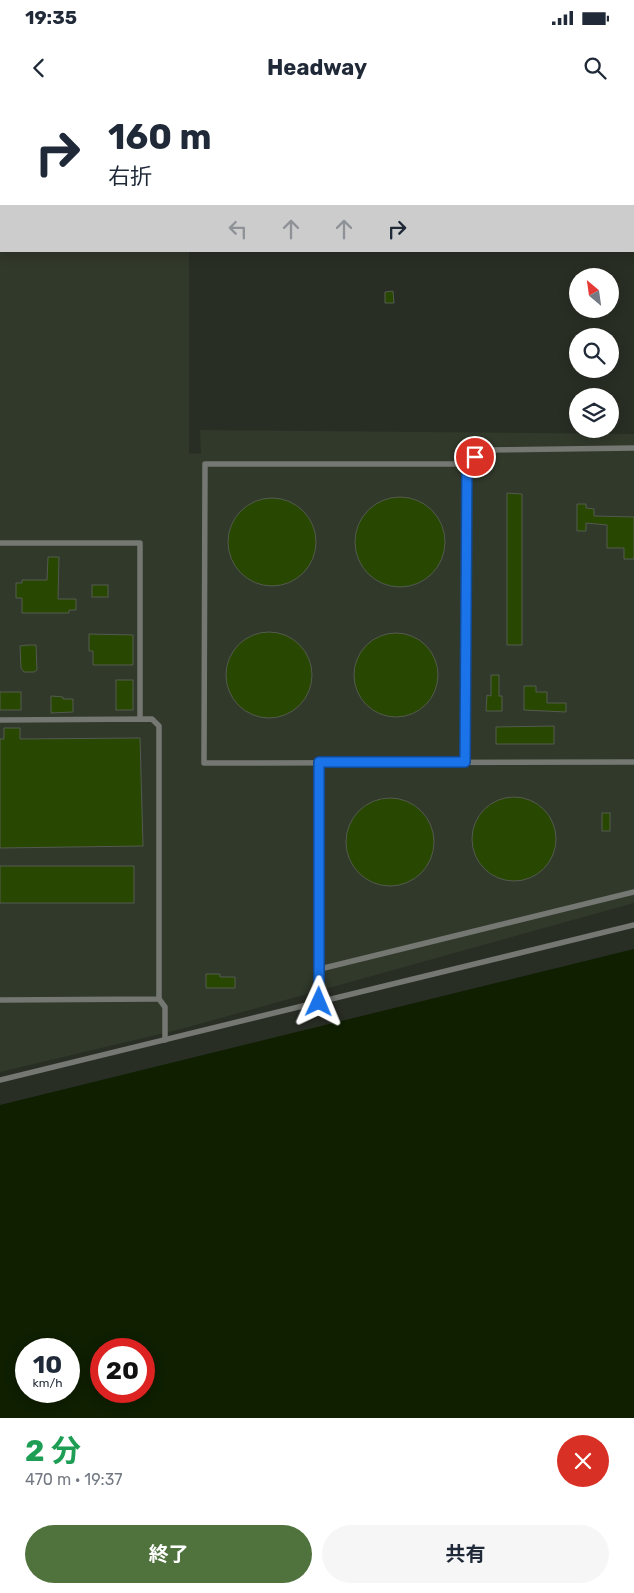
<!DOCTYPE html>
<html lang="ja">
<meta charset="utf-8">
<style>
body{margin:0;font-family:Rubik,"Noto Sans JP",sans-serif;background:#f6f6f7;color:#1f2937;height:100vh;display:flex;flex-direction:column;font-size:19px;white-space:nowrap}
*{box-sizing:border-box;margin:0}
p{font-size:16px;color:#747a83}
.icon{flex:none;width:28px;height:28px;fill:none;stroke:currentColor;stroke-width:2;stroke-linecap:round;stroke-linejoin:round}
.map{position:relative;height:1318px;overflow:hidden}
.side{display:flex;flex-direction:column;background:#fff;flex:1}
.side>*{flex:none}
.guide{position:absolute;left:0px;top:0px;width:635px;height:152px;box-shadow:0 2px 12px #0003;background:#fff;color:#1f2937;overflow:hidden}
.needle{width:32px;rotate:331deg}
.controls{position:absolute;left:569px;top:168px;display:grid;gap:10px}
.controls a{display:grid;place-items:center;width:50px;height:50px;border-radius:50%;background:#fff;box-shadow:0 2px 12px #0003;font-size:25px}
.speed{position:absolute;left:15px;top:1238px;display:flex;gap:10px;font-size:25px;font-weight:700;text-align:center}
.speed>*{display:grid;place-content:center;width:65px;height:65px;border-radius:50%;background:#fff;box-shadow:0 2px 12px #0003;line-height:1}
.speed small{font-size:12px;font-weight:400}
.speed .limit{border:8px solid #d22;background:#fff;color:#111}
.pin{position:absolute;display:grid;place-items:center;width:42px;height:42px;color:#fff;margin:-21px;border:2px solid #fff;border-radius:50%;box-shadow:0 1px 5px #0007}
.me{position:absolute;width:55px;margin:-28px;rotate:1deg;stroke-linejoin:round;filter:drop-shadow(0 0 4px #0008)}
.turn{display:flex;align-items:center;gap:18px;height:105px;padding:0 25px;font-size:22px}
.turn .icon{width:65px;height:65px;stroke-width:2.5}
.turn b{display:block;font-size:35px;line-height:42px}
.lanes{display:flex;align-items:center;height:48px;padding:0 25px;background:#0003;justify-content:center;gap:25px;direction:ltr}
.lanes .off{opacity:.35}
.round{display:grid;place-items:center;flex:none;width:52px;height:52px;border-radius:26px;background:#f6f6f7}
.head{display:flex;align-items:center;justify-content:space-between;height:85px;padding:0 25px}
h1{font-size:30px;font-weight:700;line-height:38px;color:#1e9e55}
.action{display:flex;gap:10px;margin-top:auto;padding:10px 25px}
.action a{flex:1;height:58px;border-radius:30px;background:#50733e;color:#fff;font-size:20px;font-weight:700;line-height:58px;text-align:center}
.action a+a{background:#f6f6f7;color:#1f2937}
.status{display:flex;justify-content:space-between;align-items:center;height:35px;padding:0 25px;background:#fff;direction:ltr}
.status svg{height:14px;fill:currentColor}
header{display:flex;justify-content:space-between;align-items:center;height:65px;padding:0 25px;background:#fff;font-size:22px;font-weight:700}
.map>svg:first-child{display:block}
.built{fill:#31392b}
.water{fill:#0f1f00;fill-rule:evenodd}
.building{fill:#284700;stroke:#545a50}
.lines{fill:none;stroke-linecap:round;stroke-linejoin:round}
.service{stroke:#747772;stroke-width:5.5}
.route-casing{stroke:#114b97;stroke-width:12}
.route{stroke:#1a73e8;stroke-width:9}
</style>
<div class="status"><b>19:35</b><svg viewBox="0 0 49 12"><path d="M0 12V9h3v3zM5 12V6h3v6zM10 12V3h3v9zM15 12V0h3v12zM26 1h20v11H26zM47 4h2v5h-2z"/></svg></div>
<header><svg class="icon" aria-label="back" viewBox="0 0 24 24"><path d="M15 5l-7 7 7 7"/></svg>Headway<svg class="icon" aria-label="search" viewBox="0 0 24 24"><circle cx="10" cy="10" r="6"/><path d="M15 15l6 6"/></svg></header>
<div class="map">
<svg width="634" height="1318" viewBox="0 0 634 1318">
<rect width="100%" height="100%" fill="#292e25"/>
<path class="built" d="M0,0H189L1,1V151H189V353L201,354L200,330L634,334V803L181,929L0,972Z"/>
<path class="water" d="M634,849V1318H0V1005ZM26,1249H69V1291H26ZM101,1249H144V1291H101Z"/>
<g class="building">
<path d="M393,191L394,203H385V192Z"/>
<path d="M507,393L522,394V545H507Z"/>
<circle cx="400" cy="442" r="45"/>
<circle cx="272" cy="442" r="44"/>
<path d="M577,404H586V408L594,409V416L634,417V459H624V448H607V425L586,423V431H577Z"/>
<path d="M48,457H59L58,499H76V510H69V513H22V498H16V483H22V480H47Z"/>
<rect x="92" y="485" width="16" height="12"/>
<circle cx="269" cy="575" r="43"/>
<circle cx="396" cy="575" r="42"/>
<path d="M89,534L133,535V565H93V551H89Z"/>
<path d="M28,545H36L37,570L34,572H24L21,568L20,546Z"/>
<path d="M491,575H499V596H502V611H486L487,595L491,596Z"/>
<rect x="116" y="580" width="17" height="30"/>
<path d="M524,586H536V592H547V603H566V612L524,610Z"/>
<rect x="0" y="592" width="21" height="18"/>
<path d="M51,596L63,597V599H73V612L51,613Z"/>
<path d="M554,626V644H496V627Z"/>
<path d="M4,628H20V639L140,638L143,746L0,748V639H4Z"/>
<circle cx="514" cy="739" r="42"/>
<circle cx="390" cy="742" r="44"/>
<rect x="602" y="713" width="8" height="18"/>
<rect x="0" y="766" width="134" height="37"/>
<path d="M206,874H220V877H235V888H206Z"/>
</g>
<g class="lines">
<g class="service">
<path d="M634,348L483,350L467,364H205L204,663L634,662"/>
<path d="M0,443H140V619"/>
<path d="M0,620L152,619L159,626V899L0,900"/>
<path d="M319,662L320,869L634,792"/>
<path d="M465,662L467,364"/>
<path d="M159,899L165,907V940"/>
<path d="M319,902L320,869"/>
<path d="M0,980L634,825"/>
</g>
</g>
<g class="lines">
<g class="route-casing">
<path id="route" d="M319,902V662H465L467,364L475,357"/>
</g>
<use href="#route" class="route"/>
</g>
</svg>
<div class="controls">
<a><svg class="needle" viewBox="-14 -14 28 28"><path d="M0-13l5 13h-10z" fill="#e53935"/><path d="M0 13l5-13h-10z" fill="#747a83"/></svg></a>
<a><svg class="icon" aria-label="search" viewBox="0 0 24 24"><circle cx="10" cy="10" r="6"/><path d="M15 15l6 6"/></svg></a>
<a><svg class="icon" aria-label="layers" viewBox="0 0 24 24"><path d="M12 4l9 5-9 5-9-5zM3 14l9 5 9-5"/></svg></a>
</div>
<div class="speed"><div>10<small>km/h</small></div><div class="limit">20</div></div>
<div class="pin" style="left:475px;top:357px;background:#d93025"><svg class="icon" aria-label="arrive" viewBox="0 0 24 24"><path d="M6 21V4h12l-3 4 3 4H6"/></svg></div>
<svg class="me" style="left:319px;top:902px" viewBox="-20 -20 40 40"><path d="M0-17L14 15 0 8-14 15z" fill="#1a73e8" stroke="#fff" stroke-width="4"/></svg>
<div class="guide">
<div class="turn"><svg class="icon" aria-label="right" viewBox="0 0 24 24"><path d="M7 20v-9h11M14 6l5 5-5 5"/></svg><div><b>160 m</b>右折</div></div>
<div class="lanes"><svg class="icon off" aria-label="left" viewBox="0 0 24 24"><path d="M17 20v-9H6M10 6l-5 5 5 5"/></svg><svg class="icon off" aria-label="ahead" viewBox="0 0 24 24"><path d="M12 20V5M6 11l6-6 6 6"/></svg><svg class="icon off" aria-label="ahead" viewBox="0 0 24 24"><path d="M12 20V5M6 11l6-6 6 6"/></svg><svg class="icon" aria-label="right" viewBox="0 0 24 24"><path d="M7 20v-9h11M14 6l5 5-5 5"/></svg></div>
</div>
</div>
<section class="side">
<div class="head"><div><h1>2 分</h1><p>470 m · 19:37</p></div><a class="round" style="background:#d93025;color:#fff"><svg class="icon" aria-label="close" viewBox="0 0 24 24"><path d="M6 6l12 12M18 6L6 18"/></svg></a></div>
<div class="action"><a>終了</a><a>共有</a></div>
</section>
